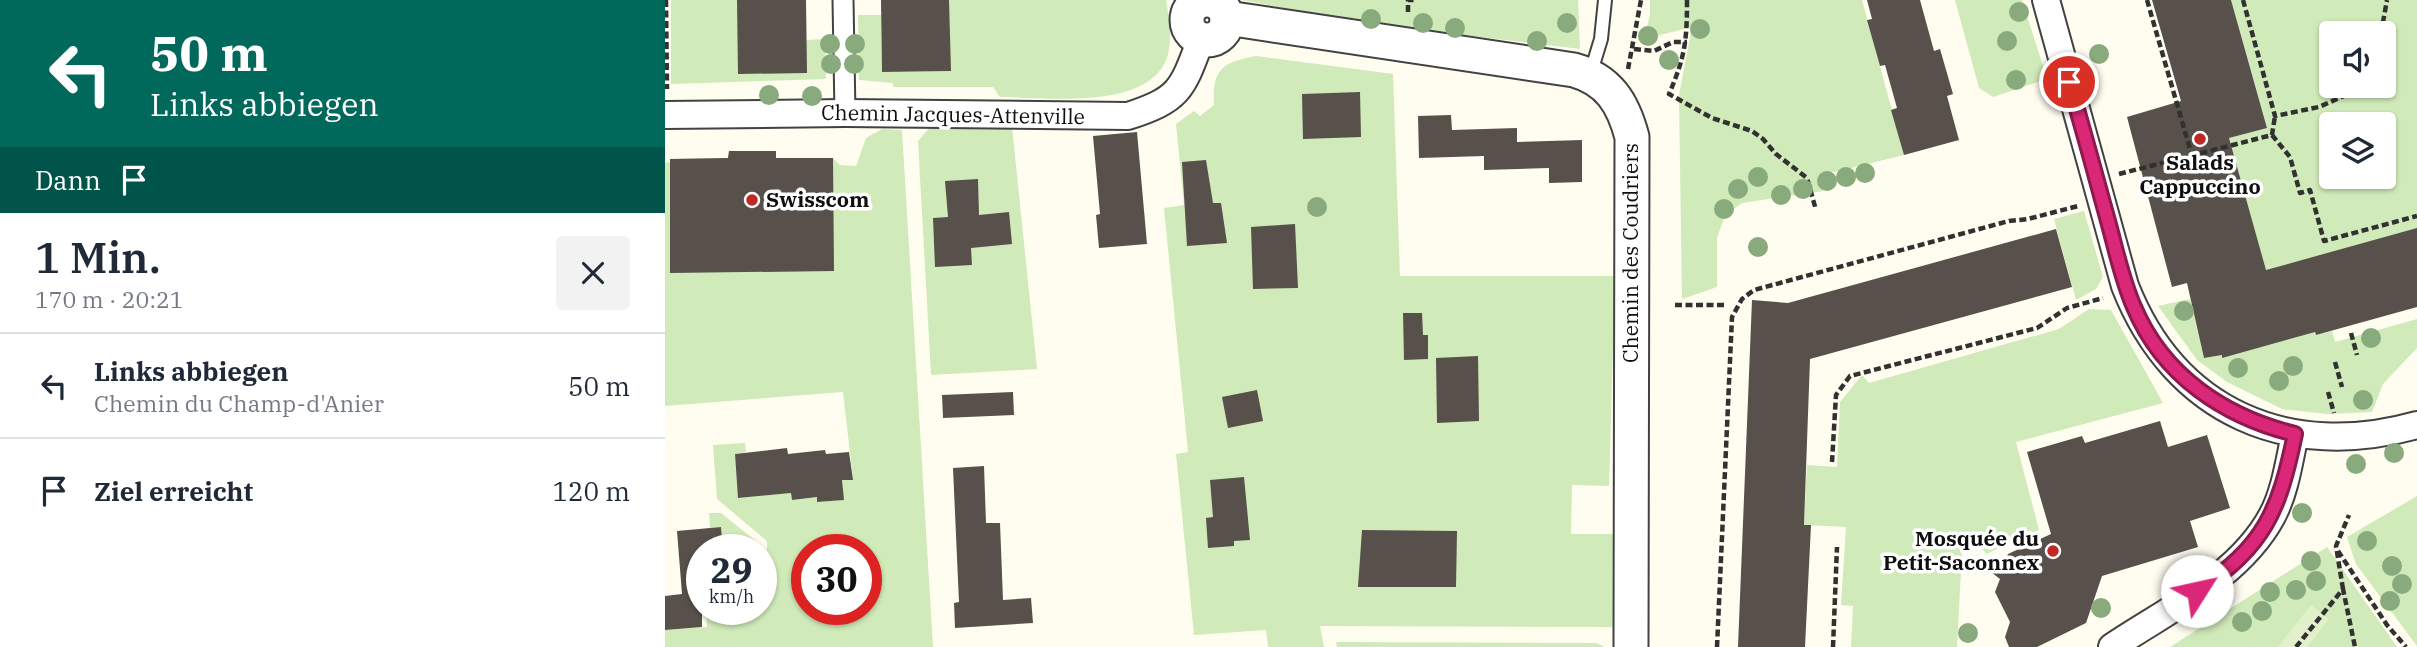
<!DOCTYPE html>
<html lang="de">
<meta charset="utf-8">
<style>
body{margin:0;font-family:"IBM Plex Serif",serif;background:#f2f2f3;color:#1f2937;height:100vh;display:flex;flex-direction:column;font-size:26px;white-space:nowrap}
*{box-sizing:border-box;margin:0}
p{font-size:23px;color:#747a83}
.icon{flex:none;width:38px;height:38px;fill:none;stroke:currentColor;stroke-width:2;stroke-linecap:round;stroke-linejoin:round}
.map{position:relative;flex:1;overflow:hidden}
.drawer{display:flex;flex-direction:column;background:#fff;width:665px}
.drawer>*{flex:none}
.top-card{background:#00695c;color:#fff;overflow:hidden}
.buttons{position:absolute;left:1654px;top:21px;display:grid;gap:14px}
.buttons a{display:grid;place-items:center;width:77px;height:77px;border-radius:7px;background:#fff;box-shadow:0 2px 5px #0004;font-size:35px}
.speed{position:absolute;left:21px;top:534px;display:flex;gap:14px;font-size:35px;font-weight:700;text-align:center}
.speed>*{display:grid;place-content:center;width:91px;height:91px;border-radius:50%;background:#fff;box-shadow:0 2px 5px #0004;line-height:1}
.speed small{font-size:18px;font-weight:400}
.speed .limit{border:10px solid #d22;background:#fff;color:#111}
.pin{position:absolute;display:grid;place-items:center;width:60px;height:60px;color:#fff;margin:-30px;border:4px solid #fff;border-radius:50%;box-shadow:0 2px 7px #0007}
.me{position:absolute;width:77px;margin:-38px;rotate:55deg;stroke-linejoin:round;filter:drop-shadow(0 0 5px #0008)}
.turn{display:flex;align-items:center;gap:24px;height:147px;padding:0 35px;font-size:32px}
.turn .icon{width:91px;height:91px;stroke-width:2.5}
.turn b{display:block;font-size:49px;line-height:60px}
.then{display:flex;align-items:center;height:66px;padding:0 35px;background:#0003;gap:14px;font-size:26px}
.round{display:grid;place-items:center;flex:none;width:74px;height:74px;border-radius:7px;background:#f2f2f3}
.summary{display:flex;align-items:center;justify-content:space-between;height:119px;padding:0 35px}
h1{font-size:42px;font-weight:600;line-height:52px}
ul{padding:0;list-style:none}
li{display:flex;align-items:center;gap:21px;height:105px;padding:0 35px;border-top:2px solid #e0e1e3}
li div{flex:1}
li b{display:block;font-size:26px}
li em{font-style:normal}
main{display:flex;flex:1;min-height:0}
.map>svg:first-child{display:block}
.green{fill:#d0eab9;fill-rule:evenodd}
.pitch{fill:#e2f1cb}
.building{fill:#57504b}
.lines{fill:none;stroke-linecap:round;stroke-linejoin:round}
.service-casing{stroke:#424242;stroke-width:16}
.pedestrian-casing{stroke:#424242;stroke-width:23}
.minor-casing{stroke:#424242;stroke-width:30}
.tertiary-casing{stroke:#424242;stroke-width:37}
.path{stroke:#313131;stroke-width:4.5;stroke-dasharray:7 3.5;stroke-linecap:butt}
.service{stroke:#fff;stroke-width:12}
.pedestrian{stroke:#fff;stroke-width:19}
.minor{stroke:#fff;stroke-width:26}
.tertiary{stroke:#fff;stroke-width:33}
.tree{fill:#89aa7c}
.route-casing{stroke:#8e194d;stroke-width:18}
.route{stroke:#db2777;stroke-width:12}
.poi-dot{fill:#c02725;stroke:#fff;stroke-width:2.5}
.labels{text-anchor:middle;stroke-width:7;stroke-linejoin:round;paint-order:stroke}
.street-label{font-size:21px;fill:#0f0f0f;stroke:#fff}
.poi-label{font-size:21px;font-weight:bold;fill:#0f0f0f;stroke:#fff}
</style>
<main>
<section class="drawer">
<div class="top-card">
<div class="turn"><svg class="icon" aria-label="left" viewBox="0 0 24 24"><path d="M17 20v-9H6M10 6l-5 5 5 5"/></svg><div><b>50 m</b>Links abbiegen</div></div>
<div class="then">Dann<svg class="icon" aria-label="arrive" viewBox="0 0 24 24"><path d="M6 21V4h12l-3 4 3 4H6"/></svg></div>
</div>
<div class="summary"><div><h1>1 Min.</h1><p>170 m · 20:21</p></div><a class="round"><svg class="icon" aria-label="close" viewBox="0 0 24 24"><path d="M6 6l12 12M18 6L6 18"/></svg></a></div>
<ul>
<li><svg class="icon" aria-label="left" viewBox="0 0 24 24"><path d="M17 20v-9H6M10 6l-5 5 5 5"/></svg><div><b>Links abbiegen</b><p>Chemin du Champ-d'Anier</p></div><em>50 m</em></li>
<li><svg class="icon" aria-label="arrive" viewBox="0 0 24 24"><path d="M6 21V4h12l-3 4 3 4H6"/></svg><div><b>Ziel erreicht</b></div><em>120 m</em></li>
</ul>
</section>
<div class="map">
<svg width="1752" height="647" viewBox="0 0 1752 647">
<rect width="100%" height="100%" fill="#fffdf0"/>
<g class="green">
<path d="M6,0H72L141,40L160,39L161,79L6,84Z"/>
<path d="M284,0H501C504,17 507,38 503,54C488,112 379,97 335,97L328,87H228V83L194,80L193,15H216L217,72L285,71Z"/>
<path d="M577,0H913L915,49L685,21Z"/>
<path d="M985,0H1197L1239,155L1153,176L1158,191L1077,203L1060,215L1052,238V287L1017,299L1014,95L1027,27L979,39L985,15Z"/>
<path d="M1290,0H1357L1382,79L1328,97L1314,88Z"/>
<path d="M1566,0H1752V240L1636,281L1650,335L1667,331L1670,342L1752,319V348L1718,384L1707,412L1663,414L1617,409L1562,382L1532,360L1493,306L1525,299L1539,358L1557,355L1600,279L1598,260L1564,138L1602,127ZM1666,33H1718V86H1666ZM1666,124H1718V177H1666Z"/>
<path d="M591,56L728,74L735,276H950L944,486L907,485L906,534H951L948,627L655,626L659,647H603L601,630L529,635L511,454L523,452L499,208L519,205L511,124L529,111L535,116L549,105C547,70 557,62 591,56Z"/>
<path d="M266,126L347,127L372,369L266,375L253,141Z"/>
<path d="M217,129L237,130L268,647H0V630L42,627L41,609H96V550L58,549L56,527L45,528L44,513H56L102,550V541L52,499L48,445L80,443L81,452L70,454L74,498L126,493L127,500L152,497L153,502L178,500L177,480L188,479L178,392L0,406V163L5,162L6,159L63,158L64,151H111V158H168L175,165L191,166L201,138ZM142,550H201V609H142Z"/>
<path d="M1419,211L1438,277L1431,289L1411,300L1389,219Z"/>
<path d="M1424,309L1446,310L1498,403L1351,442L1374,530L1321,554L1315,545L1298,533L1292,647H1186L1188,606L1176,605L1181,527L1139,525L1142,465L1172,467L1175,402L1197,375L1204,383L1394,329Z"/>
<path d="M1752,496V646L1691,564L1682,537Z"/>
<path d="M1662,547L1732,647H1505Z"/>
<path d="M671,642L931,643L940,647H672Z"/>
</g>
<path class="pitch" d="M1646,605L1664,619L1642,647H1613Z"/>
<g class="building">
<path d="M72,0H141L142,73L73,74Z"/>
<path d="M216,0H284L286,71L217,72Z"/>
<path d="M1202,0H1255L1269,51L1275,49L1288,94L1282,96L1294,140L1239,155L1226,110L1232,108L1220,65L1215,66L1202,20L1207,19Z"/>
<path d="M1487,0H1566L1602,128L1564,138L1601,270L1752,228V307L1651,335L1650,332L1557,358V355L1539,358L1522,283L1507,287L1462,117L1516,101Z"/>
<path d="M695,92L696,137L638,139L637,94Z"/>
<path d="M786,115L787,130L852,128V142L917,140V182L884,183V168L819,170V156L754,158L753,116Z"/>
<path d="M472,132L482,244L434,248L431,215L435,214L428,136Z"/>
<path d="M64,151H111V158H168L169,271L5,273V159L63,158Z"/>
<path d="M541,160L548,203H556L562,243L522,246L517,162Z"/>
<path d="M313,179L314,215L344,212L347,244L306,248L307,265L270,267L268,218L283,217L280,181Z"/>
<path d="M630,224L633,288L588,289L586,227Z"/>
<path d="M1391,229L1407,287L1145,359L1139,525H1146L1140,647H1073L1087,300L1123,303Z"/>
<path d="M738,313H757L758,335H763V359L739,360Z"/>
<path d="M813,356L814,421L772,423L771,358Z"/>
<path d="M592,390L598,421L563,428L557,397Z"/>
<path d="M348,392L349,415L278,418L277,395Z"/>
<path d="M1495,421L1503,447L1542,435L1565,508L1525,521L1533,547L1437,576L1421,623L1372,647H1344L1340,637L1345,622L1330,592L1335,579L1322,569L1339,567L1343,554L1386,534L1362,452L1417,436L1420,443Z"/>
<path d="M122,448L123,454L160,450L161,454L184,452L188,480H177L179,500L152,502V497L127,500L126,493L73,498L70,454Z"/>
<path d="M319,466L321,523H335L338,600L366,598L368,623L290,628L289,603L294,602L288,468Z"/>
<path d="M579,477L585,540L569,541V546L543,548L541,518L548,517L545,480Z"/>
<path d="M56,527L58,550H37V627L0,630V596L17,594L12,531Z"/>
<path d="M697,530L792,531L791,587H693Z"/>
</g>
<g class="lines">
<g class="service-casing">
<path id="service" d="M925,75L936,39L940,0"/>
</g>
<g class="pedestrian-casing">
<path id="pedestrian" d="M178,0L180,113"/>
</g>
<g class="minor-casing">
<g id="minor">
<path d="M1381,0L1460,286C1510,413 1624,461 1752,425"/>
<path d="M0,115L180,113L463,116C515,99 517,90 536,39"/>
<path d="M1447,647C1502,610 1574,577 1607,516C1620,492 1624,462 1630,434"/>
</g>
</g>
<g class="tertiary-casing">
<g id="tertiary">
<circle cx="542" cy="20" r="20"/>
<path d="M562,18L909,70C944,80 958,103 967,137L966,647"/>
</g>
</g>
<g class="path">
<path d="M1,0L2,89"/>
<path d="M1022,0C1022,41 1020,57 1004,94L1047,118L1087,131L1098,139L1111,154L1142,178L1151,210"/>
<path d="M1482,0L1527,156"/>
<path d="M1578,0L1610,116L1654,107L1690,91L1693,86"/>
<path d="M743,12V0H750"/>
<path d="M1716,33L1722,0"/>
<path d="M969,49L989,51L1008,42H1022"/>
<path d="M963,69L976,0"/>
<path d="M1607,135L1625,157L1635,193L1645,190L1659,241L1752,216"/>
<path d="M1454,174L1607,135L1610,116"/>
<path d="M1010,305H1059"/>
<path d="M1686,333L1692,355"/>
<path d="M1670,362L1677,387"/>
<path d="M1663,392L1669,413"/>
<path d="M1167,462L1171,395L1185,376L1372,328L1402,308L1438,298"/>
<path d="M1673,551L1722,625L1741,647"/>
<path d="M1678,589L1671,546L1684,515"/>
<path d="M1052,647L1067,317L1077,299L1089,290L1344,221L1363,219L1413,206"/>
<path d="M1168,647L1172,547"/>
<path d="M1631,647L1678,589L1690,647"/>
</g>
<use href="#service" class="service"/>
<use href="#pedestrian" class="pedestrian"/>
<use href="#minor" class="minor"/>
<use href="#tertiary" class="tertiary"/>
</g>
<g class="tree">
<circle cx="1354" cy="12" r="10"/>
<circle cx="706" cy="19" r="10"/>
<circle cx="758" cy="23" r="10"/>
<circle cx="902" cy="23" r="10"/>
<circle cx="790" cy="28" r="10"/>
<circle cx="1035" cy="29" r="10"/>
<circle cx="983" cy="36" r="10"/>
<circle cx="872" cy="41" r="10"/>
<circle cx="1342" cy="41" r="10"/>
<circle cx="165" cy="44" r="10"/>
<circle cx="190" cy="44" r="10"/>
<circle cx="1434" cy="54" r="10"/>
<circle cx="1004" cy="60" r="10"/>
<circle cx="166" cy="64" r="10"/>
<circle cx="189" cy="64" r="10"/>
<circle cx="1351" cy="80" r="10"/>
<circle cx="104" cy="95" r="10"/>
<circle cx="147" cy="96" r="10"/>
<circle cx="1200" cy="173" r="10"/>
<circle cx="1093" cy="177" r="10"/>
<circle cx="1181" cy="177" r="10"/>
<circle cx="1162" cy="181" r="10"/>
<circle cx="1073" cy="189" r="10"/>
<circle cx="1138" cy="189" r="10"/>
<circle cx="1116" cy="195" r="10"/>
<circle cx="652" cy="207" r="10"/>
<circle cx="1059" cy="209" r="10"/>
<circle cx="1093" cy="247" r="10"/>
<circle cx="1519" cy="311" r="10"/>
<circle cx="1706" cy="338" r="10"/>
<circle cx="1628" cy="366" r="10"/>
<circle cx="1573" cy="368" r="10"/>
<circle cx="1614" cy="381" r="10"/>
<circle cx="1698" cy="400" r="10"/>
<circle cx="1729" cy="453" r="10"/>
<circle cx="1691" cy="464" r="10"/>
<circle cx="1637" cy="513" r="10"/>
<circle cx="1702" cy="541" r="10"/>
<circle cx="1646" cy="561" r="10"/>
<circle cx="1727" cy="566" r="10"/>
<circle cx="1651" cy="581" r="10"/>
<circle cx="1737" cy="584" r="10"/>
<circle cx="1631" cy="590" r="10"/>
<circle cx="1605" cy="592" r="10"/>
<circle cx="1725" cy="601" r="10"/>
<circle cx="1436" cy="608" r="10"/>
<circle cx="1597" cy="611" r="10"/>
<circle cx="1577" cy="622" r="10"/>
<circle cx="1303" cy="633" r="10"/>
</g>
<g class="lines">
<g class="route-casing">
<path id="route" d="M1404,82C1418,128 1430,174 1443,221C1451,250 1457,280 1469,307C1498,376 1560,417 1630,434C1614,511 1600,546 1532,591"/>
</g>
<use href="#route" class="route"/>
</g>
<g class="poi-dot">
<circle cx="1535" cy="139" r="7"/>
<circle cx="87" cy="200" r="7"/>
<circle cx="1388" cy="551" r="7"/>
</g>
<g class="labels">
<g class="street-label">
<text transform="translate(288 115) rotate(1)" y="7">Chemin Jacques-Attenville</text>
<text transform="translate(966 253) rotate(-90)" y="7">Chemin des Coudriers</text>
</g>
<g class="poi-label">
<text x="1535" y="170">Salads<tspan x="1535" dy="24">Cappuccino</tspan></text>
<text x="101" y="207" text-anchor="start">Swisscom</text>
<text x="1374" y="546" text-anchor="end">Mosquée du<tspan x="1374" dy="24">Petit-Saconnex</tspan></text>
</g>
</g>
</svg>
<div class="buttons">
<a><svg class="icon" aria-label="sound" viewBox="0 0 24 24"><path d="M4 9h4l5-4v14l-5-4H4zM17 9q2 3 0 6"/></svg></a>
<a><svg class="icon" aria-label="layers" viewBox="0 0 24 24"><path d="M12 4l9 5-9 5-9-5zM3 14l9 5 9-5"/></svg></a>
</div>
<div class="speed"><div>29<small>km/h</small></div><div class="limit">30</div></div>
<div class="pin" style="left:1404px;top:82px;background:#d93025"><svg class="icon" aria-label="arrive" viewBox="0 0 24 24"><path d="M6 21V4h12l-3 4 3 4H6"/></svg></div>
<svg class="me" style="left:1532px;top:591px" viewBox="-20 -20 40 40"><circle r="19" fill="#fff"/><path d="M0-13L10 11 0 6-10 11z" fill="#db2777"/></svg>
</div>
</main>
